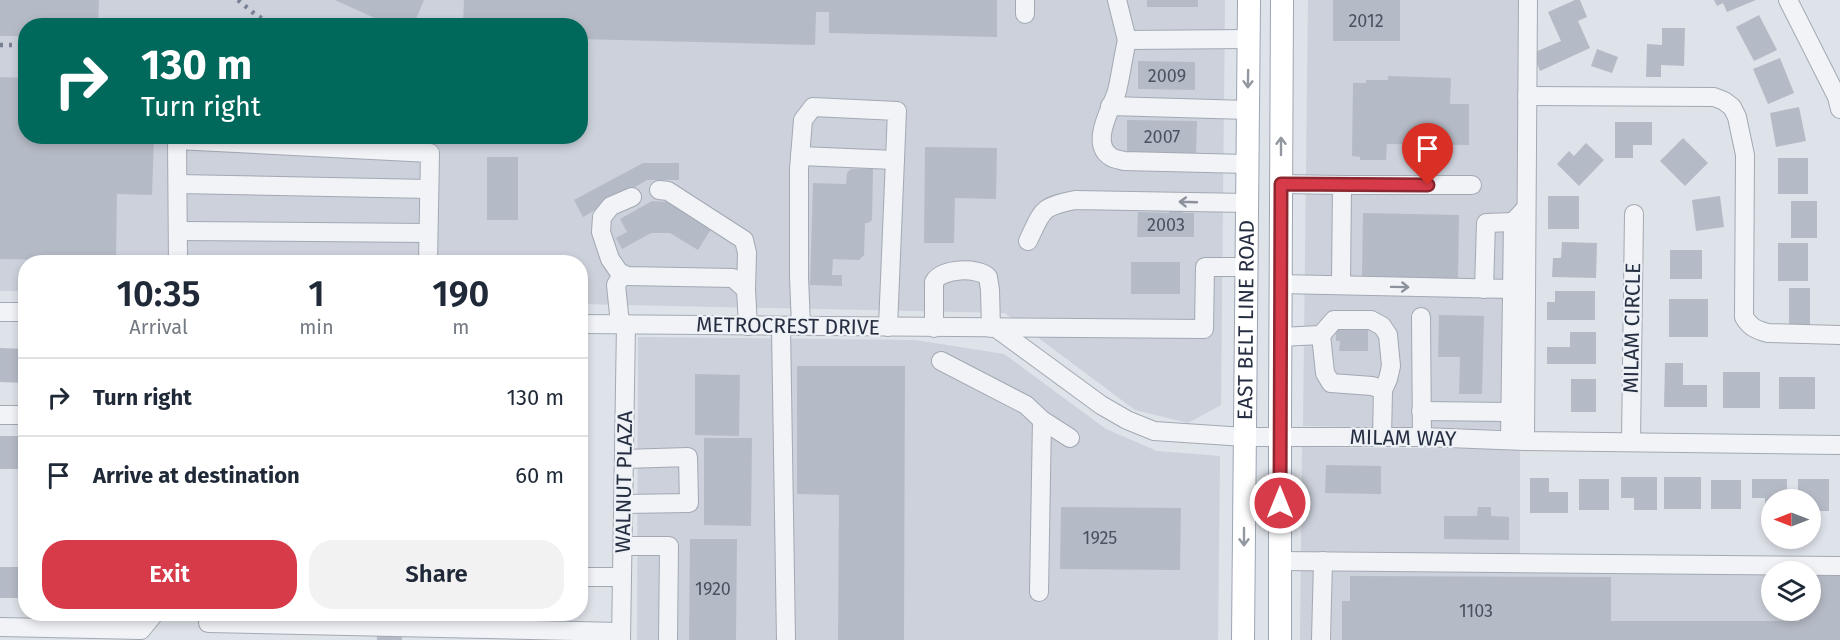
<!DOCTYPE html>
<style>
body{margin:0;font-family:"Fira Sans",sans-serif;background:#f2f2f3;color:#1f2937;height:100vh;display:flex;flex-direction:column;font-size:22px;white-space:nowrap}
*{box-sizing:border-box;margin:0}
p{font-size:20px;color:#747a83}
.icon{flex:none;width:33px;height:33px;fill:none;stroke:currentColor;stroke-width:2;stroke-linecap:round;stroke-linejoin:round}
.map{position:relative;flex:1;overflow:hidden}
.details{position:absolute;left:18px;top:255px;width:570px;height:366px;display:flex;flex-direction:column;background:#fff;border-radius:24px;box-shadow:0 3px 9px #0003}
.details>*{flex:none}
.banner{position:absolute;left:18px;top:18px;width:570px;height:126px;border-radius:24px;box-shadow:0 3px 9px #0003;background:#00695c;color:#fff;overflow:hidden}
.needle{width:39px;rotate:270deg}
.controls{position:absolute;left:1761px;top:489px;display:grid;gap:12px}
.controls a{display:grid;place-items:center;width:60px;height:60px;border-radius:50%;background:#fff;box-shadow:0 3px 9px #0003;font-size:30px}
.pin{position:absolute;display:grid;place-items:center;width:51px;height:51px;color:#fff;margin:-62px -26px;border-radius:50% 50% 50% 0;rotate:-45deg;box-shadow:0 0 6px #0007}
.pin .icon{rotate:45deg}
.me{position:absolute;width:66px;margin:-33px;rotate:0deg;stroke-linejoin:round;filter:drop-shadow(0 0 4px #0008)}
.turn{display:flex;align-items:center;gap:21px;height:126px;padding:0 24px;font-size:27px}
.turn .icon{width:78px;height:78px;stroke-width:2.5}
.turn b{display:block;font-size:42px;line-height:51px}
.eta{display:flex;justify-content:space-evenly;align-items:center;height:102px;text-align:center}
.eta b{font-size:36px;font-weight:600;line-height:42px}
.primary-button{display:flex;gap:12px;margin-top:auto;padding:12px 24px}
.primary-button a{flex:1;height:69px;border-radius:24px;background:#d73a49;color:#fff;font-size:24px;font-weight:600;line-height:69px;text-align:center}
.primary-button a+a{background:#f2f2f3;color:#1f2937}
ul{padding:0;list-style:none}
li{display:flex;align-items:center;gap:18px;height:78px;padding:0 24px;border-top:2px solid #e0e1e3}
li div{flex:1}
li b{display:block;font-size:22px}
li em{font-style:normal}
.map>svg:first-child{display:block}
.built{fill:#ccd1db;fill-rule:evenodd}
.building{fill:#b5bbc6}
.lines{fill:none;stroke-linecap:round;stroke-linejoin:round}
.minor-casing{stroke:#a3a9b3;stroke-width:20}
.major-casing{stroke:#9da5b5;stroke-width:24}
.minor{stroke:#f1f3f7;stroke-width:18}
.major{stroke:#fff;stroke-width:22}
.rail{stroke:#778094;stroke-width:4.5;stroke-dasharray:3 6;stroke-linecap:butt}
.oneway{stroke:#9297a0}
.oneway2{stroke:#8c919c}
.route-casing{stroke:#8c262f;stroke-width:15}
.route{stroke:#d73a49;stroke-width:10}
.labels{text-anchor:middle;stroke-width:4.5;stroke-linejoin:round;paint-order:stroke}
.number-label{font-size:18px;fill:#4a5262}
.street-label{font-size:21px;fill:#262f41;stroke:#eef1f6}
</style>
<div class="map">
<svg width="1840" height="640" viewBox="0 0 1840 640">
<rect width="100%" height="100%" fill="#dee2e9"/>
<g class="built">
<path d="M0,0H1225L1221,405L1188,423L1135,410L1005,313L581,304L580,262H26L25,291H0ZM26,26H580V136H26Z"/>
<path d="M1308,0H1523L1520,430L1303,426Z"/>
<path d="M638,337L915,340L1004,354L1106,429L1157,451L1220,456L1218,640H637Z"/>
<path d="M1302,447L1520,449V555L1840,557V640H1300ZM1772,572H1810V610H1772Z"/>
</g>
<g class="building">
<path d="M0,0H99L98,26H26V36H0Z"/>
<path d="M335,0H424L413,26H392Z"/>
<path d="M464,0H997V37L829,33V12H816L815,45L580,39V26H463Z"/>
<rect x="1147" y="0" width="51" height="7"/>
<rect x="1333" y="0" width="67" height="41"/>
<path d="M1575,0H1580L1587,17L1578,21L1590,48L1540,71L1533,53L1561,41L1548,12Z"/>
<path d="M1714,0H1756L1727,12L1723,3L1717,6Z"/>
<path d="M1759,15L1777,50L1754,61L1736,27Z"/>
<path d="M1662,28H1685L1684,66L1661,65V77H1646L1647,44L1662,45Z"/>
<path d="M1597,49L1618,57L1612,73L1591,66Z"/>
<path d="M1780,58L1794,93L1768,104L1753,69Z"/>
<path d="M1138,61L1195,62V90L1138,89Z"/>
<path d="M1388,76L1451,78L1450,104H1469V145L1387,144L1386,160H1360V157L1352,156L1353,83H1366V80H1388Z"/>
<path d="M0,77L26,78V136H154L152,195L117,194L116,261L0,259Z"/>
<path d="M1799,107L1806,141L1776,147L1770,113Z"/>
<path d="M1127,120L1197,121L1196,154L1127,153Z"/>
<path d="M1615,122H1652V145H1633V158H1615Z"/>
<path d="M1683,138L1708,163L1685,186L1660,161Z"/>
<path d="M1586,143L1604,160L1579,186L1557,164L1569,151L1574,156Z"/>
<path d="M925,147L997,148L996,199L955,198L954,243H924Z"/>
<rect x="487" y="157" width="31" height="63"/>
<rect x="1778" y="158" width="30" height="36"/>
<path d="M643,163H679V180H647L583,217L574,200Z"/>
<path d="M851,169H873L872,220L868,223H865L864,255L859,260L833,259L832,275H842V286L810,285L813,183L846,184L847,173Z"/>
<rect x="1548" y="196" width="31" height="33"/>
<path d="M1720,196L1724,227L1696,231L1692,200Z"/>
<path d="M652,201L667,202L711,229L698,250L670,233H651L622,249L616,238L627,232L620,219Z"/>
<rect x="1791" y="201" width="26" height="37"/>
<path d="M1169,209H1183V213H1194V237H1137L1138,212L1169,213Z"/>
<path d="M1363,213L1459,215L1458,279L1362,277Z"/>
<path d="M1562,242L1597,243L1596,278L1552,277L1553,258H1561Z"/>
<rect x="1778" y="243" width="30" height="38"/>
<rect x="1670" y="250" width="32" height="29"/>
<rect x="1131" y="262" width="49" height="32"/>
<rect x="1789" y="288" width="21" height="37"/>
<path d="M1555,291H1595V320H1547V302H1555Z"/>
<rect x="1669" y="299" width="39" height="38"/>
<path d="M1439,315L1484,316L1482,394H1459L1460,357H1438Z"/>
<path d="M1336,328H1348V330H1368V351H1339L1340,341H1336Z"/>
<path d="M1570,332H1596V364H1547V347H1570Z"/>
<path d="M0,348L26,349V383L0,382Z"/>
<path d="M1665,363H1683V385H1707V407H1664Z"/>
<path d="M797,366H905L904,640H838L839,495L797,494Z"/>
<rect x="1723" y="372" width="37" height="36"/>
<path d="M695,374L740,375L739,436L695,435Z"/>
<rect x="1779" y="377" width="36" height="32"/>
<rect x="1571" y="379" width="25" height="33"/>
<rect x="0" y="436" width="26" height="33"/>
<path d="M704,438H752L751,526L704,525Z"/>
<path d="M1326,465L1381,466V494L1325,493Z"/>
<path d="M1621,477H1657V510H1634V498H1621Z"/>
<rect x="1664" y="477" width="37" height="32"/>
<path d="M1530,478H1549V492H1568V513H1530Z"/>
<rect x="1579" y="479" width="30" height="31"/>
<path d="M1752,479H1787V500H1772V513H1765V498H1752Z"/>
<path d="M1798,479H1829V511H1810V500H1798Z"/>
<rect x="1711" y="480" width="30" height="29"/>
<path d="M1061,507L1181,508L1180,570L1060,569Z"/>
<path d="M1478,507H1491V516L1509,517V540L1444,539V516H1477Z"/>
<path d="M690,539H737L736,640H689Z"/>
<rect x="0" y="567" width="26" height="31"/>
<path d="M1810,574H1840V640H1342V601H1350V576L1611,577V621H1800V610H1810Z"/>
<rect x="377" y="636" width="25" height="4"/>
</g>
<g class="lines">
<g class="minor-casing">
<g id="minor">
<path d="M1117,0L1127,40"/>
<path d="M1788,0L1837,97L1840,109"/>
<path d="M1025,14V0"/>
<path d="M1527,96L1714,97L1724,101L1732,107L1737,117L1745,155L1744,317C1750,327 1756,330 1768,333L1840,335"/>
<path d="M1110,106L1248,110"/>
<path d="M800,156L895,160"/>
<path d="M1247,164L1124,161C1121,160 1114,159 1111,157C1089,143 1112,108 1117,91C1121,74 1123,57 1127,40L1248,39"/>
<path d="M178,184L429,189"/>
<path d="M1281,184L1342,185L1341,285"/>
<path d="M1342,185H1472"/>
<path d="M659,190L668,191L744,240L747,253L746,290"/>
<path d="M632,197L611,206L602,217L601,232L610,259L619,272L627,276L733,278L746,290L748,326"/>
<path d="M178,231L428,233"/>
<path d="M1028,241C1043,210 1040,207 1075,200L1247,203"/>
<path d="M178,262L177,140L430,153L428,262"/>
<path d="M619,280L616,285L620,324"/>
<path d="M1280,284L1512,289"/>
<path d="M1484,289L1486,223L1513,222"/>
<path d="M0,312H26"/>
<path d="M1421,317L1422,437"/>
<path d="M580,324L1204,329L1205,267H1246"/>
<path d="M781,326L786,640"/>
<path d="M801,326L799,277V169L803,120L813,107L897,111L888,327"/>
<path d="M934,328V282C941,268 978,267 988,277L990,290L991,328"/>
<path d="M996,328L1101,405L1127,420L1154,431L1245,437H1422L1525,441L1840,445"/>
<path d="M1321,335L1325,373L1331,383L1372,386L1383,390"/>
<path d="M1280,337L1321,335L1334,320H1371L1382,326L1388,335L1391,366L1388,379L1383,390L1382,437"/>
<path d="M941,361L1026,405L1042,420L1070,438"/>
<path d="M1421,411L1510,412"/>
<path d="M0,415H26"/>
<path d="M1510,440L1513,222L1526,208"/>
<path d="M1525,441L1528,0"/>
<path d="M1631,442L1634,214"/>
<path d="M623,504L689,503L688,457L624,459"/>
<path d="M623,546H669L668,640"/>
<path d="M1280,561L1840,566"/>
<path d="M580,577H622"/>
<path d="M1039,592L1042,420"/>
<path d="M208,623L621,632"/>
<path d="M0,627L141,630L154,614"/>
<path d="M621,640L626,324"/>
<path d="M1321,640L1323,561"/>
</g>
</g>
<g class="major-casing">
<g id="major">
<path id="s1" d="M1243,640L1249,0"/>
<path d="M1280,640V417L1282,0"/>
</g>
</g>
<use href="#minor" class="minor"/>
<use href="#major" class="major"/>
<g class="rail">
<path d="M238,0L256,15L275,26"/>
<path d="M0,45H26"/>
</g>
</g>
<defs><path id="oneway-shaft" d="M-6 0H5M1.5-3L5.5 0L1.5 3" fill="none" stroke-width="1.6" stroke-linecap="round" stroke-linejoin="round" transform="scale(1.5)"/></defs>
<g class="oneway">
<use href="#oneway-shaft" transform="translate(1248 79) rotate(91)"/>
<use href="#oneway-shaft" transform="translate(1281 146) rotate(-90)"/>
<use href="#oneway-shaft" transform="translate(1244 537) rotate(90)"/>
</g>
<g class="oneway2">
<use href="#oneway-shaft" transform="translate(1188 202) rotate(-178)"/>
<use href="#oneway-shaft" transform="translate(1400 287) rotate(1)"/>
</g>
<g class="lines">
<g class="route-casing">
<path id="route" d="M1280,503L1281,184L1428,185"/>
</g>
<use href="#route" class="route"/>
</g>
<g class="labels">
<g class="number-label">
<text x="1366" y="27">2012</text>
<text x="1167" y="82">2009</text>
<text x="1162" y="143">2007</text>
<text x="1166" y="231">2003</text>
<text x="1100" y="544">1925</text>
<text x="713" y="595">1920</text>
<text x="1476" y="617">1103</text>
</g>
<g class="street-label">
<text dy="7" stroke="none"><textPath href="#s1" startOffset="320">EAST BELT LINE ROAD</textPath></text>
<text transform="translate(788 326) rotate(1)" y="7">METROCREST DRIVE</text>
<text transform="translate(1632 328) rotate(-89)" y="7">MILAM CIRCLE</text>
<text transform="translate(1403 438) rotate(1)" y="7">MILAM WAY</text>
<text transform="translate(624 482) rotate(-89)" y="7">WALNUT PLAZA</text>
</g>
</g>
</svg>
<div class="controls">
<a><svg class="needle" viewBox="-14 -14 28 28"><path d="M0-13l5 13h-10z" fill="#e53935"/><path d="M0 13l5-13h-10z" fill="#747a83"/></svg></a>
<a><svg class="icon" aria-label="layers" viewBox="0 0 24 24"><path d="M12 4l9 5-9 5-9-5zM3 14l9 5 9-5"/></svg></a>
</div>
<div class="pin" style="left:1428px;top:185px;background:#d93025"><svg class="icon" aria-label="arrive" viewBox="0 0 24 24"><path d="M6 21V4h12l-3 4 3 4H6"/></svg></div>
<svg class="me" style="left:1280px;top:503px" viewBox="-20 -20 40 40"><circle r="17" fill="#d73a49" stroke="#fff" stroke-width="3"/><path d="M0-11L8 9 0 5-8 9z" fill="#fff"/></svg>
<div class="banner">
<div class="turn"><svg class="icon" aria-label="right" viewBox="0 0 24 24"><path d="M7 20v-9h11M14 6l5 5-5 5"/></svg><div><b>130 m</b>Turn right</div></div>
</div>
<section class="details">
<div class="eta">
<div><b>10:35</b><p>Arrival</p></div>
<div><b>1</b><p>min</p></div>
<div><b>190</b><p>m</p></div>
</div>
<ul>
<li><svg class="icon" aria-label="right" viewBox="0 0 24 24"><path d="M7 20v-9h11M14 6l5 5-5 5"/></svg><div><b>Turn right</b></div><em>130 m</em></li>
<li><svg class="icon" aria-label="arrive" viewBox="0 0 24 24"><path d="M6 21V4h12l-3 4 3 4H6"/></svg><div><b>Arrive at destination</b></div><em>60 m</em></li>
</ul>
<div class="primary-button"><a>Exit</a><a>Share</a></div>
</section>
</div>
